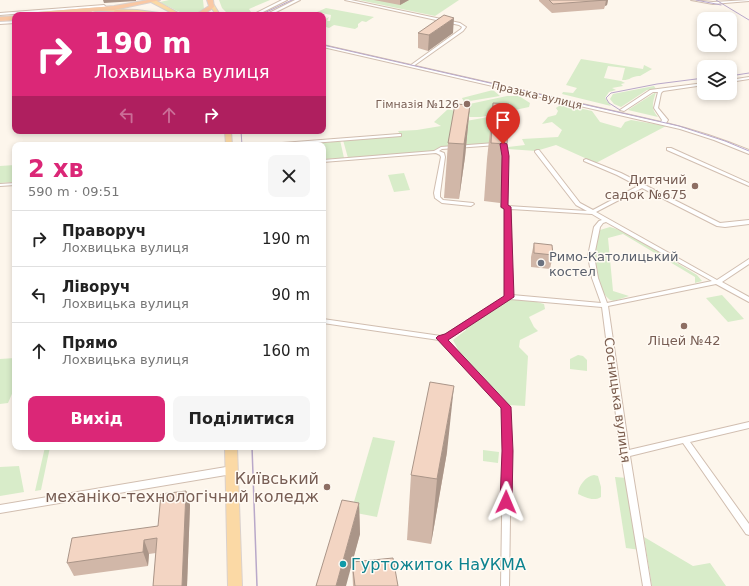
<!DOCTYPE html>
<html lang="uk">
<meta charset="utf-8">
<style>
body{margin:0;font-family:"DejaVu Sans",sans-serif;background:#f6f6f6;color:#222;height:100vh;display:flex;flex-direction:column;font-size:15px;white-space:nowrap}
*{box-sizing:border-box;margin:0}
p{font-size:13px;color:#767676}
.icon{flex:none;width:22px;height:22px;fill:none;stroke:currentColor;stroke-width:2;stroke-linecap:round;stroke-linejoin:round}
.map{position:relative;flex:1;overflow:hidden}
.drawer{position:absolute;left:12px;top:142px;width:314px;height:308px;display:flex;flex-direction:column;background:#fff;border-radius:8px;box-shadow:0 2px 6px #0003}
.drawer>*{flex:none}
.hud{position:absolute;left:12px;top:12px;width:314px;height:122px;border-radius:8px;box-shadow:0 2px 6px #0003;background:#db2777;color:#fff;overflow:hidden}
.tools{position:absolute;left:697px;top:12px;display:grid;gap:8px}
.tools a{display:grid;place-items:center;width:40px;height:40px;border-radius:8px;background:#fff;box-shadow:0 2px 6px #0003;font-size:20px}
.pin{position:absolute;display:grid;place-items:center;width:34px;height:34px;color:#fff;margin:-41px -17px;border-radius:50% 50% 50% 0;rotate:-45deg;box-shadow:0 0 4px #0007}
.pin .icon{rotate:45deg}
.me{position:absolute;width:44px;margin:-22px;rotate:1deg;stroke-linejoin:round;filter:drop-shadow(0 0 3px #0008)}
.turn{display:flex;align-items:center;gap:14px;height:84px;padding:0 16px;font-size:18px}
.turn .icon{width:52px;height:52px;stroke-width:2.5}
.turn b{display:block;font-size:28px;line-height:34px}
.lanes{display:flex;align-items:center;height:38px;padding:0 16px;background:#0003;justify-content:center;gap:20px;direction:ltr}
.lanes .off{opacity:.35}
.round{display:grid;place-items:center;flex:none;width:42px;height:42px;border-radius:8px;background:#f6f6f6}
.head{display:flex;align-items:center;justify-content:space-between;height:68px;padding:0 16px}
h1{font-size:24px;font-weight:600;line-height:30px;color:#db2777}
.primary-button{display:flex;gap:8px;margin-top:auto;padding:8px 16px}
.primary-button a{flex:1;height:46px;border-radius:8px;background:#db2777;color:#fff;font-size:16px;font-weight:600;line-height:46px;text-align:center}
.primary-button a+a{background:#f6f6f6;color:#222}
ul{padding:0;list-style:none}
li{display:flex;align-items:center;gap:12px;height:56px;padding:0 16px;border-top:1px solid #e0e0e0}
li div{flex:1}
li b{display:block;font-size:15px}
li em{font-style:normal}
.map>svg:first-child{display:block}
.green{fill:#d8ecc9}
.lines{fill:none;stroke-linecap:round;stroke-linejoin:round}
.minor-casing{stroke:#d1beb0;stroke-width:2}
.tertiary-casing{stroke:#d1beb0;stroke-width:2}
.primary-casing{stroke:#dad1cd;stroke-width:2}
.trunk-casing{stroke:#dad1cd;stroke-width:2}
.minor{fill:#fff;fill-rule:evenodd}
.tertiary{fill:#fff;fill-rule:evenodd}
.primary{fill:#fbd9a5;fill-rule:evenodd}
.trunk{fill:#f9c8a4;fill-rule:evenodd}
.tram-far1{stroke:#b9a8c9;stroke-width:1}
.tram{stroke:#b9a8c9;stroke-width:1.5}
.wall{fill:#d1b7a8}
.shaded-wall{fill:#aa9588}
.building{fill:#f3d5c3;stroke:#aa9588}
.route{fill:#db2777;stroke:#8e194d}
.education-dot{fill:#8d6e63;stroke:#fffaf3;stroke-width:1.5}
.worship-dot{fill:#6b7280;stroke:#fffaf3;stroke-width:1.5}
.culture-dot{fill:#0f9aa8;stroke:#fffaf3;stroke-width:1.5}
.labels{text-anchor:middle;stroke-width:3;stroke-linejoin:round;paint-order:stroke}
.far-street-label{font-size:11px;fill:#7a5c4d;stroke:#fffaf3}
.far-education-label{font-size:11px;fill:#785e54;stroke:#fffaf3;text-anchor:end}
.education-label{font-size:13px;fill:#785e54;stroke:#fffaf3;text-anchor:end}
.worship-label{font-size:13px;fill:#5b616d;stroke:#fffaf3;text-anchor:start}
.street-label{font-size:13px;fill:#7a5c4d;stroke:#fffaf3}
.near-education-label{font-size:16px;fill:#785e54;stroke:#fffaf3;text-anchor:end}
.near-culture-label{font-size:16px;fill:#0d838f;stroke:#fffaf3;text-anchor:start}
</style>
<div class="map">
<svg width="749" height="586" viewBox="0 0 749 586">
<rect width="100%" height="100%" fill="#fdf6ec"/>
<g class="green">
<path d="M169,0H203L204,9C191,22 174,9 160,2Z"/>
<path d="M219,0H270L249,9L251,12L250,14C242,13 237,15 230,15L234,14L232,12L227,13L222,8Z"/>
<path d="M359,0H459L435,16Z"/>
<path d="M326,8L374,17L366,22L362,21L358,24V27L355,29L334,25L329,28L323,26V20L329,17L327,21H330L331,15L317,12Z"/>
<path d="M581,59L643,69L644,65L652,69L640,76C633,75 629,81 622,80L625,68L608,66L604,78L621,81L625,83L621,84L623,86L612,88L616,90L609,92L605,98L611,106L562,94L563,92L573,93L577,88L566,85Z"/>
<path d="M654,86L656,89L647,90L621,107L614,104L610,99L613,94L618,93Z"/>
<path d="M493,90L500,96L464,102L462,98Z"/>
<path d="M656,92C653,102 650,108 658,117L628,110Z"/>
<path d="M507,96H519L530,103L529,107L481,117H470L464,115L460,106Z"/>
<path d="M562,104L592,111L600,122L621,128L625,122L631,120L666,126L596,163L556,145L536,151L508,149V147L525,145L522,139L558,137L562,130L552,122L542,124L548,117L556,115L558,111L556,108Z"/>
<path d="M448,109L455,111L466,121L505,114L512,121L508,127L504,128L494,143L440,148L432,152L348,158L343,140L400,134L398,131L417,130L441,126L434,122Z"/>
<path d="M340,140L344,158L323,159V145L289,144Z"/>
<path d="M15,165V182L0,183V166Z"/>
<path d="M404,173L410,190L394,192L388,175Z"/>
<path d="M610,227L623,231L697,275L702,281L695,283V277L623,234L608,238L613,291L629,296L614,301L610,300C593,287 591,248 600,230Z"/>
<path d="M722,295L744,319L728,322L706,298Z"/>
<path d="M512,299L533,301L544,304L545,309L529,317L534,327L538,331L520,340L519,347L528,356L525,406L509,405L506,401L501,400L463,359L453,340L466,330V328Z"/>
<path d="M578,355L583,356L587,360V371L570,369V359Z"/>
<path d="M15,358V387L8,403L0,404V359Z"/>
<path d="M373,437L395,441L377,517L351,512Z"/>
<path d="M45,447H50L41,490L35,491Z"/>
<path d="M483,450L499,452L498,463L483,461Z"/>
<path d="M19,466L24,492L0,496V467Z"/>
<path d="M594,475L598,476L601,487V497C593,502 585,497 578,494C578,486 586,476 594,475Z"/>
<path d="M615,477L627,478L640,550L626,548Z"/>
<path d="M644,537L693,566L710,563L726,586H652Z"/>
</g>
<g class="lines">
<g class="minor-casing">
<g id="minor">
<path d="M282,0H287L257,15H252Z"/>
<path d="M295,0H300L270,15H265Z"/>
<path d="M345,0H351L460,23L466,27L463,31L412,67L410,66L411,65L461,29L462,27L459,25Z"/>
<path d="M691,0L713,2L749,0V1L713,4Z"/>
<path d="M104,5L108,9L107,10H105L102,7L0,15V13Z"/>
<path d="M92,11L95,12L94,15H90Z"/>
<path d="M15,21V23L0,24V22Z"/>
<path d="M399,134H401V136L287,145H267L269,144Z"/>
<path d="M495,143L497,144V145L442,149L439,151L444,153L445,157L440,193V197L443,200L473,203L474,204L471,206L442,203L435,198L434,193L441,157L440,155L436,153L323,162V160L434,151L441,147Z"/>
<path d="M503,148H505L507,149V206L587,211L576,205L535,152V151L537,150H539L580,203L593,210L638,186L617,175L584,161V160L586,159L621,173L720,223L749,220V224L725,227L717,226L642,188L596,212L717,280L749,259V264L722,282L749,297V302L716,284L608,306L629,450L749,422V428L690,442L749,524V535L746,534L683,443L630,456L651,586H643L621,454L602,307L510,299L450,338L446,339L510,407L511,451L509,586H501L503,451L502,408L439,340L323,323V319L441,336L446,334L506,296L505,209L501,207ZM511,209L592,214L602,220L599,221L594,227L588,256L592,278L601,303L512,295ZM606,222L712,281L607,303L598,278L594,256L600,227L603,223Z"/>
<path d="M667,148H671L749,183V186L667,150Z"/>
<path d="M15,183V185L0,186V184Z"/>
</g>
</g>
<g class="tertiary-casing">
<g id="tertiary">
<path d="M323,45L661,122L662,120L654,108L658,92H653L624,111L620,110L650,90L704,83V85L663,91L661,93L658,108L668,120L666,123C695,130 722,139 749,150V154L714,140L680,129L323,47Z"/>
<path d="M749,77V79L730,82V80Z"/>
<path d="M232,466L235,467L236,470L235,473L232,474L0,513V505Z"/>
</g>
</g>
<g class="primary-casing">
<g id="primary">
<path d="M151,0H155L182,15H176L151,2Z"/>
<path d="M210,5H214L220,15H216Z"/>
<path d="M102,9L137,10L174,15L104,11H102Z"/>
<path d="M225,131H231L232,145H226Z"/>
<path d="M225,447H237L242,586H228Z"/>
</g>
</g>
<g class="trunk-casing">
<g id="trunk">
<path d="M148,0H160L114,10L46,15H22L25,13L114,6Z"/>
<path d="M207,0H213L214,7L203,15H195L209,6Z"/>
<path d="M116,10L154,13L157,15L114,13V11Z"/>
<path d="M15,16V20L0,21V17Z"/>
</g>
</g>
<use href="#minor" class="minor"/>
<use href="#tertiary" class="tertiary"/>
<use href="#primary" class="primary"/>
<use href="#trunk" class="trunk"/>
<g class="tram-far1">
<path d="M696,0L721,5"/>
<path d="M716,0L749,20"/>
<path d="M260,15L292,0"/>
<path d="M323,45L679,126L725,141L749,151"/>
<path d="M730,76L749,73"/>
<path d="M620,110L609,103L606,98L611,93L657,84L704,78"/>
<path d="M241,131L242,145"/>
</g>
<path class="tram" d="M252,447L257,586"/>
</g>
<g class="wall">
<path d="M374,0H409L400,5Z"/>
<path d="M539,0H608L607,5L605,6L604,9L552,13L539,1Z"/>
<path d="M418,33H453L428,51L418,48Z"/>
<path d="M493,103L507,144L500,203L484,201L487,159Z"/>
<path d="M470,105L465,157L459,199L444,198L448,143Z"/>
<path d="M534,243L553,255L550,269L531,267V257Z"/>
<path d="M447,452L431,544L407,540L411,475Z"/>
<path d="M186,491L190,505L187,586H153L156,553L149,554L148,566L74,576L67,563L158,526Z"/>
<path d="M359,503L360,534L352,562L398,586H353L352,563Z"/>
</g>
<g class="shaded-wall">
<path d="M103,0H136V1L104,3Z"/>
<path d="M400,0H409L400,5Z"/>
<path d="M601,0H608L607,5L605,6L606,0Z"/>
<path d="M454,18L453,33L428,51L429,35Z"/>
<path d="M470,105L465,157L459,199L464,144Z"/>
<path d="M454,386L447,452L431,544L437,479Z"/>
<path d="M186,491L190,505L187,586H182Z"/>
<path d="M359,503L360,534L346,586H336Z"/>
<path d="M144,540L149,554L148,566L143,552Z"/>
</g>
<g class="building">
<path d="M549,0H606L553,4Z"/>
<path d="M444,15L454,18L429,35L418,33Z"/>
<path d="M493,103L509,104L507,144L491,143Z"/>
<path d="M455,104L470,105L464,144L448,143Z"/>
<path d="M534,243L552,245L553,255L534,253Z"/>
<path d="M430,382L454,386L437,479L411,475Z"/>
<path d="M186,491L182,586H153L157,538L144,540L143,552L67,563L72,538L158,526L161,494Z"/>
<path d="M342,500L359,503L336,586H316Z"/>
<path d="M393,558L398,586H355L352,562Z"/>
</g>
<path class="route" d="M503,142L507,144L509,156L508,205L511,207L514,297L448,340L511,407L513,451L512,502L510,506L506,507L502,506L500,502L502,451L501,408L436,338L438,336L445,334L504,296V209L501,207L502,156L500,144Z"/>
<g class="education-dot">
<circle cx="467" cy="104" r="4"/>
<circle cx="695" cy="186" r="4"/>
<circle cx="684" cy="326" r="4"/>
<circle cx="327" cy="487" r="4"/>
</g>
<circle class="worship-dot" cx="541" cy="263" r="4"/>
<circle class="culture-dot" cx="343" cy="564" r="4"/>
<g class="labels">
<g class="far-street-label">
<text transform="translate(537 95) rotate(13)" y="4">Празька вулиця</text>
</g>
<g class="far-education-label">
<text x="459" y="108">Гімназія №126</text>
</g>
<g class="education-label">
<text x="687" y="184">Дитячий<tspan x="687" dy="15">садок №675</tspan></text>
<text x="684" y="345" text-anchor="middle">Ліцей №42</text>
</g>
<g class="worship-label">
<text x="549" y="261">Римо-Католицький<tspan x="549" dy="15">костел</tspan></text>
</g>
<g class="street-label">
<text transform="translate(618 400) rotate(82)" y="5">Сосницька вулиця</text>
</g>
<g class="near-education-label">
<text x="319" y="484">Київський<tspan x="319" dy="18">механіко-технологічний коледж</tspan></text>
</g>
<g class="near-culture-label">
<text x="351" y="570">Гуртожиток НаУКМА</text>
</g>
</g>
</svg>
<div class="tools">
<a><svg class="icon" aria-label="search" viewBox="0 0 24 24"><circle cx="10" cy="10" r="6"/><path d="M15 15l6 6"/></svg></a>
<a><svg class="icon" aria-label="layers" viewBox="0 0 24 24"><path d="M12 4l9 5-9 5-9-5zM3 14l9 5 9-5"/></svg></a>
</div>
<div class="pin" style="left:503px;top:144px;background:#d93025"><svg class="icon" aria-label="arrive" viewBox="0 0 24 24"><path d="M6 21V4h12l-3 4 3 4H6"/></svg></div>
<svg class="me" style="left:506px;top:502px" viewBox="-20 -20 40 40"><path d="M0-17L14 15 0 8-14 15z" fill="#db2777" stroke="#fff" stroke-width="4"/></svg>
<div class="hud">
<div class="turn"><svg class="icon" aria-label="right" viewBox="0 0 24 24"><path d="M7 20v-9h11M14 6l5 5-5 5"/></svg><div><b>190 m</b>Лохвицька вулиця</div></div>
<div class="lanes"><svg class="icon off" aria-label="left" viewBox="0 0 24 24"><path d="M17 20v-9H6M10 6l-5 5 5 5"/></svg><svg class="icon off" aria-label="ahead" viewBox="0 0 24 24"><path d="M12 20V5M6 11l6-6 6 6"/></svg><svg class="icon" aria-label="right" viewBox="0 0 24 24"><path d="M7 20v-9h11M14 6l5 5-5 5"/></svg></div>
</div>
<section class="drawer">
<div class="head"><div><h1>2 хв</h1><p>590 m · 09:51</p></div><a class="round"><svg class="icon" aria-label="close" viewBox="0 0 24 24"><path d="M6 6l12 12M18 6L6 18"/></svg></a></div>
<ul>
<li><svg class="icon" aria-label="right" viewBox="0 0 24 24"><path d="M7 20v-9h11M14 6l5 5-5 5"/></svg><div><b>Праворуч</b><p>Лохвицька вулиця</p></div><em>190 m</em></li>
<li><svg class="icon" aria-label="left" viewBox="0 0 24 24"><path d="M17 20v-9H6M10 6l-5 5 5 5"/></svg><div><b>Ліворуч</b><p>Лохвицька вулиця</p></div><em>90 m</em></li>
<li><svg class="icon" aria-label="ahead" viewBox="0 0 24 24"><path d="M12 20V5M6 11l6-6 6 6"/></svg><div><b>Прямо</b><p>Лохвицька вулиця</p></div><em>160 m</em></li>
</ul>
<div class="primary-button"><a>Вихід</a><a>Поділитися</a></div>
</section>
</div>
